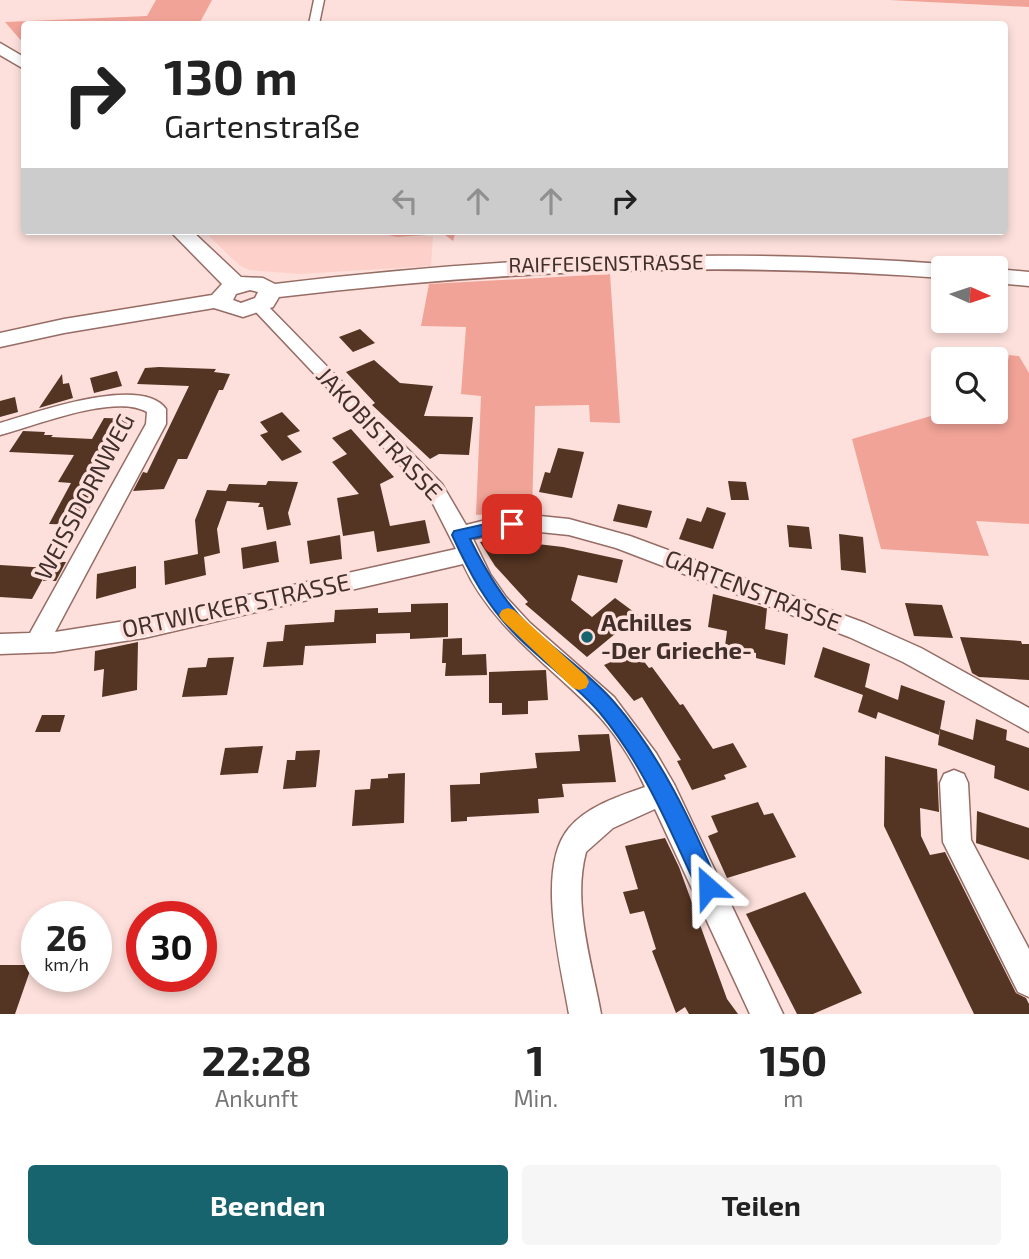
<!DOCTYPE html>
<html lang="de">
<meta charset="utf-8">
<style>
body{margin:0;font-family:"Exo 2",sans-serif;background:#f6f6f6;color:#222;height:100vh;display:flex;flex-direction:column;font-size:26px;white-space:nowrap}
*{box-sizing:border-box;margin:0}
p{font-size:23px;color:#767676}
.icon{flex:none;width:38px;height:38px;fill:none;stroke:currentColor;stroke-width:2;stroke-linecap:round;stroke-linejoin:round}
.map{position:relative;height:1014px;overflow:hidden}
.details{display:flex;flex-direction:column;background:#fff;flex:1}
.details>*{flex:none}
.banner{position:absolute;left:21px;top:21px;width:987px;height:214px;border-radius:7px;box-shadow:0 4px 10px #0003;background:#fff;color:#222;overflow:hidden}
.needle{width:46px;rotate:93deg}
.buttons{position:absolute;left:931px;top:256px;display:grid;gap:14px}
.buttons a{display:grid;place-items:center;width:77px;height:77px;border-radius:7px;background:#fff;box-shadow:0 4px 10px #0003;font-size:35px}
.speed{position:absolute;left:21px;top:901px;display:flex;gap:14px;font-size:35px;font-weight:700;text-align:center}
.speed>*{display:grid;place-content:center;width:91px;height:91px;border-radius:50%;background:#fff;box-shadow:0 4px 10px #0003;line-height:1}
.speed small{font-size:18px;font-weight:400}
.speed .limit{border:10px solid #d22;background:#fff;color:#111}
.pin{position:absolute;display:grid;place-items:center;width:60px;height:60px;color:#fff;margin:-30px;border-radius:14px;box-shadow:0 4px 10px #0006}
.me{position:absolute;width:77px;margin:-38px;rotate:335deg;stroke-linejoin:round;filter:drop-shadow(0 0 5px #0008)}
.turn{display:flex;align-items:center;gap:24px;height:147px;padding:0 28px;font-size:32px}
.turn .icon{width:91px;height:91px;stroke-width:2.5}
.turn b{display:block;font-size:49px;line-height:60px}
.lanes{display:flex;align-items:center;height:66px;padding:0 28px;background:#0003;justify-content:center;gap:35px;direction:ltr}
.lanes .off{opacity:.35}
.eta{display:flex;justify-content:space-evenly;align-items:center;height:119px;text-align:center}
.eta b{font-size:42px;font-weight:700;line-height:49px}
.primary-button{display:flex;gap:14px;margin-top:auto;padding:14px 28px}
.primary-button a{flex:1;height:80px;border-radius:7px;background:#17636e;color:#fff;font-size:28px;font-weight:700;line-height:80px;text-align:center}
.primary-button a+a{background:#f6f6f6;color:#222}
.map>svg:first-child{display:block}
.built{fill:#fdd1c9}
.green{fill:#f1a397}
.building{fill:#543422}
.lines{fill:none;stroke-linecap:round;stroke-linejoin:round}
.street-casing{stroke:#966c65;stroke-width:3}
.secondary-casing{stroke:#966c65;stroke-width:3}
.street{fill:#fff;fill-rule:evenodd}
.secondary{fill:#fff;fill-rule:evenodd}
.route{fill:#1a73e8;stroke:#114b97;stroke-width:2}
.slow{fill:#f59e0b}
.poi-dot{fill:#17636e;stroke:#fde0db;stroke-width:2.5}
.labels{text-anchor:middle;stroke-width:7;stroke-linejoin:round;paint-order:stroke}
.far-street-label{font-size:21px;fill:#412f2c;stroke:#fde0db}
.street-label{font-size:24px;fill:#412f2c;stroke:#fde0db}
.poi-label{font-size:24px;font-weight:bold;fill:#412f2c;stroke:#fde0db;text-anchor:start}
</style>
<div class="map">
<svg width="1029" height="1014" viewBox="0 0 1029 1014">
<rect width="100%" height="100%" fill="#fde0db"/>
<path class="built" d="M204,231H368L397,237L433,236L431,266L299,274L249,270L239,265Z"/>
<g class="green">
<path d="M156,0H212L199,24H24V44L5,22L147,16Z"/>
<path d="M889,0H1029V7Z"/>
<path d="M369,231H456L453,241L444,234L397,237Z"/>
<path d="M610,274L620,423L590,422L589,405L535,406L532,511L476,515L481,396L461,394L466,327L421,326L429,284Z"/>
<path d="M1009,355L1019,356L1029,373V524L976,521L989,556L881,549L852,439L948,411H996V385L1006,372Z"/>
</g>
<g class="building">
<path d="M360,329L375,343L353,352L339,337Z"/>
<path d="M374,360L400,383L433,386L424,416L473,417L469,455L439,454L430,459L372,405L375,403L346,372Z"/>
<path d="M159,367L216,369L214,372L230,374L223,390H219L187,459H178L164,489L133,491L143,472L147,473L189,386L137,384L145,368Z"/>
<path d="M117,371L122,386L94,393L90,378Z"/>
<path d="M62,374L63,384L69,383L73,398L39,408Z"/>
<path d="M15,397L18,412L0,417V401Z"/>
<path d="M282,412L300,431L287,436L302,452L282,461L260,435L268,432L260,422Z"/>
<path d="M104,418L134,419L90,498L94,499L81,525L49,524L71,483L58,482L74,455L9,452L23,431L45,432L44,435H53L51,437L92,439Z"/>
<path d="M351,429L394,477L380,484L390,526L425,520L430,543L377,552L374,531L343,536L337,498L359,494L332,462L347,454L332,438Z"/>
<path d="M558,448L584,452L572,498L539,492L545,472L550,473Z"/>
<path d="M268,481L298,482L288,513L291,525L267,530L263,507H258L260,503L227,501L217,529L220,553L204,557L206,575L165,585L164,561L198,554L195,520L207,490L226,491L229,484L266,485Z"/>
<path d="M728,481L746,482L749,500H731Z"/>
<path d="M618,504L652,511L647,528L613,521Z"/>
<path d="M707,507L726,513L713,549L679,539L687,518L701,522Z"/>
<path d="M787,525L809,527L812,549L789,547Z"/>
<path d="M839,534L863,537L866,573L841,570Z"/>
<path d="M340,535L342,559L310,564L307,541Z"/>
<path d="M509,535L512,541L563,547L623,560L617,583L578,575L571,600L592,617L615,598L638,615L587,657L525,604L528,602L495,566L480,542Z"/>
<path d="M276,541L279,562L243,569L241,548Z"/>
<path d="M52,562H66L56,581H43Z"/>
<path d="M0,565L49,568L32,599L0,597Z"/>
<path d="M136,566V588L96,599L97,574Z"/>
<path d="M713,594L767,608L765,629L788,634L785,665L756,658V653L725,646L727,631L708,627Z"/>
<path d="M448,603V637L410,639V633L376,634V643L305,646L303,665L263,667L267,642L283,641L285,625L334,622L335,610L378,608V613L411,612V604Z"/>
<path d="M905,603L942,605L953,638L914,636Z"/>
<path d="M960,637L1021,641L1022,644H1029V680L979,677L972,673Z"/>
<path d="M462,638V655L486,654L487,675L445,676L446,663H442L443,639Z"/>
<path d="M138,642L137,690L102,697L104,669L94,671L95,651Z"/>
<path d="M823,647L870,664L865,687L898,700L901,685L945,701L939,735L878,712L876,719L858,712L863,695L814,677Z"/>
<path d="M636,651L649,668L652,667L680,705L683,704L713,749L733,743L747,767L724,775L726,779L692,790L677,761L681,760L642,697L634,701L604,665Z"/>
<path d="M234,657L227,695L182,697L188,668L206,667L208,658Z"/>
<path d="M546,670L548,700L528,701V714L502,715V703H489V672Z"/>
<path d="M42,715H65L60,732H35Z"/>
<path d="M976,719L1007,730L1006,740L1029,748V791L994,778L995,766L938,745L940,729L973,740Z"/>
<path d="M609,734L616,782L562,784L564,797L538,799L539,813L467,817V821L451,822L450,785L480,784V773L537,768L535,753L580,751L578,735Z"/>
<path d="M263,746L258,773L220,775L225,748Z"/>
<path d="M320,750L316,787L283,789L287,760H295L296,751Z"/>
<path d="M885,756L937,769L939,812L920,808L921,836L930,855L945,852L1016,993L1026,998L1029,1004V1014H974L884,826Z"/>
<path d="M405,773L404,823L352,826L355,790L370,789L371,779L388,778V774Z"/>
<path d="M758,802L764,815L773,813L796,857L727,878L708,836L718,832L711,816Z"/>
<path d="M977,811L1029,828V860L976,843Z"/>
<path d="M665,838L679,867L727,999L738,1014H689L685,1007L676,1013L652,951L656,949L644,911L630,914L623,892L638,889L625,846Z"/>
<path d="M805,892L862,993L813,1014H797L746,914Z"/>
<path d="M0,965H32L15,1014H0Z"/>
</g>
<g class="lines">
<g class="street-casing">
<g id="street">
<path d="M314,0H324L319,24H309Z"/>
<path d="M259,301L265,303L442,484L466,525L494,518L530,515L569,519L630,536L865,623L921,648L1029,708V732L903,662L849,637L616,548L569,535L530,531L494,534L473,539L490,574L506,597L530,623L614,697L656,753L674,784L783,1014H750L655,809L613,828L586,852C572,903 592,963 601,1014H569C561,966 535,868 569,828C588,806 619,796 645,787C633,761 614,731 594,711C547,663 491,626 463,564L144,638L54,652L0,654V634L30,633L146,424L147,412C115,393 35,426 0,435V423C34,413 142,374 166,409V424L55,632L144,618L456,549L428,494L253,309L251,306Z"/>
<path d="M954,770L964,774L968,783L971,840L1029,949V997L1018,992L943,842L940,783L944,774Z"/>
</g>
</g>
<g class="secondary-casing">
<g id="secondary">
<path d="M0,43L24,57V69L0,55Z"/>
<path d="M170,231H192L241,277L263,278L275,284C499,257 717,247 943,264L952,268H943V278C719,261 502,270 279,297L273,307L243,317L214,308L64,333L0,347V333L64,319L212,295L222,284ZM250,290L258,292L255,298L241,303L233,300L236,294Z"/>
<path d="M996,269L1029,272V286L996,283Z"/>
</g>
</g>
<use href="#street" class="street"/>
<use href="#secondary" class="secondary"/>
</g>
<path class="route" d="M512,518L518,519L521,524L518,528L470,539C486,571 504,602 530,627C557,652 590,674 614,702C660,755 692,822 719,887L716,895L708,898L700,895C671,832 645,767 600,713C576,685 544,663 518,637C488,608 469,572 452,535L454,531Z"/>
<path class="slow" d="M508,608L514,610L586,676L589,682L586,688L579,690L573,688L502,620L499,615L502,610Z"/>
<circle class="poi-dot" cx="587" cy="637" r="7"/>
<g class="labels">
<g class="far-street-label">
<text transform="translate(606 264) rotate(-1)" y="7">RAIFFEISENSTRASSE</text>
</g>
<g class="street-label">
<text transform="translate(379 434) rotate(47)" y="8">JAKOBISTRASSE</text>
<text transform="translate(85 497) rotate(-62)" y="8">WEISSDORNWEG</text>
<text transform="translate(753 591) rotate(21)" y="8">GARTENSTRASSE</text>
<text transform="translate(236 606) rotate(-12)" y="8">ORTWICKER STRASSE</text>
</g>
<g class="poi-label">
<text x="601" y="631">Achilles<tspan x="601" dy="28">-Der Grieche-</tspan></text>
</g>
</g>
</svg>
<div class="buttons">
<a><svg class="needle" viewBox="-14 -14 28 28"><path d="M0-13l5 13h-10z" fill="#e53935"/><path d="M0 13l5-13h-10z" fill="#767676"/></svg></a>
<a><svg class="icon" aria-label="search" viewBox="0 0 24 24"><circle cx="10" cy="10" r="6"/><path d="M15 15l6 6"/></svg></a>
</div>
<div class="speed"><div>26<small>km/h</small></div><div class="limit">30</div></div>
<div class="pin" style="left:512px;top:524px;background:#d93025"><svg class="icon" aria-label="arrive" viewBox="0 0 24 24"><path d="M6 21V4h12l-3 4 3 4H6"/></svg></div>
<svg class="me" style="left:708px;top:887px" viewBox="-20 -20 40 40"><path d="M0-17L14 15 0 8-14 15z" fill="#1a73e8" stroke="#fff" stroke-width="4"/></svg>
<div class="banner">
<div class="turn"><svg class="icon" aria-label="right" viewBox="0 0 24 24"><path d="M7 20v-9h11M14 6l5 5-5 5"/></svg><div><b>130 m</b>Gartenstraße</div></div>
<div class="lanes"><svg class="icon off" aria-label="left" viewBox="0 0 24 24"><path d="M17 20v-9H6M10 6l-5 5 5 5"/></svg><svg class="icon off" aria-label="ahead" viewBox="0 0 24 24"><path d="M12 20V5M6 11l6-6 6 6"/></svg><svg class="icon off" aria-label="ahead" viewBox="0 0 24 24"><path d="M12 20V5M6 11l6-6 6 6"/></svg><svg class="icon" aria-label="right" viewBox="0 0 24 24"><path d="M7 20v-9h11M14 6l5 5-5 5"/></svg></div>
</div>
</div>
<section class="details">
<div class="eta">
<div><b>22:28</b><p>Ankunft</p></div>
<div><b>1</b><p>Min.</p></div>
<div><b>150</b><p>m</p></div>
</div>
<div class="primary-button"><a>Beenden</a><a>Teilen</a></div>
</section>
